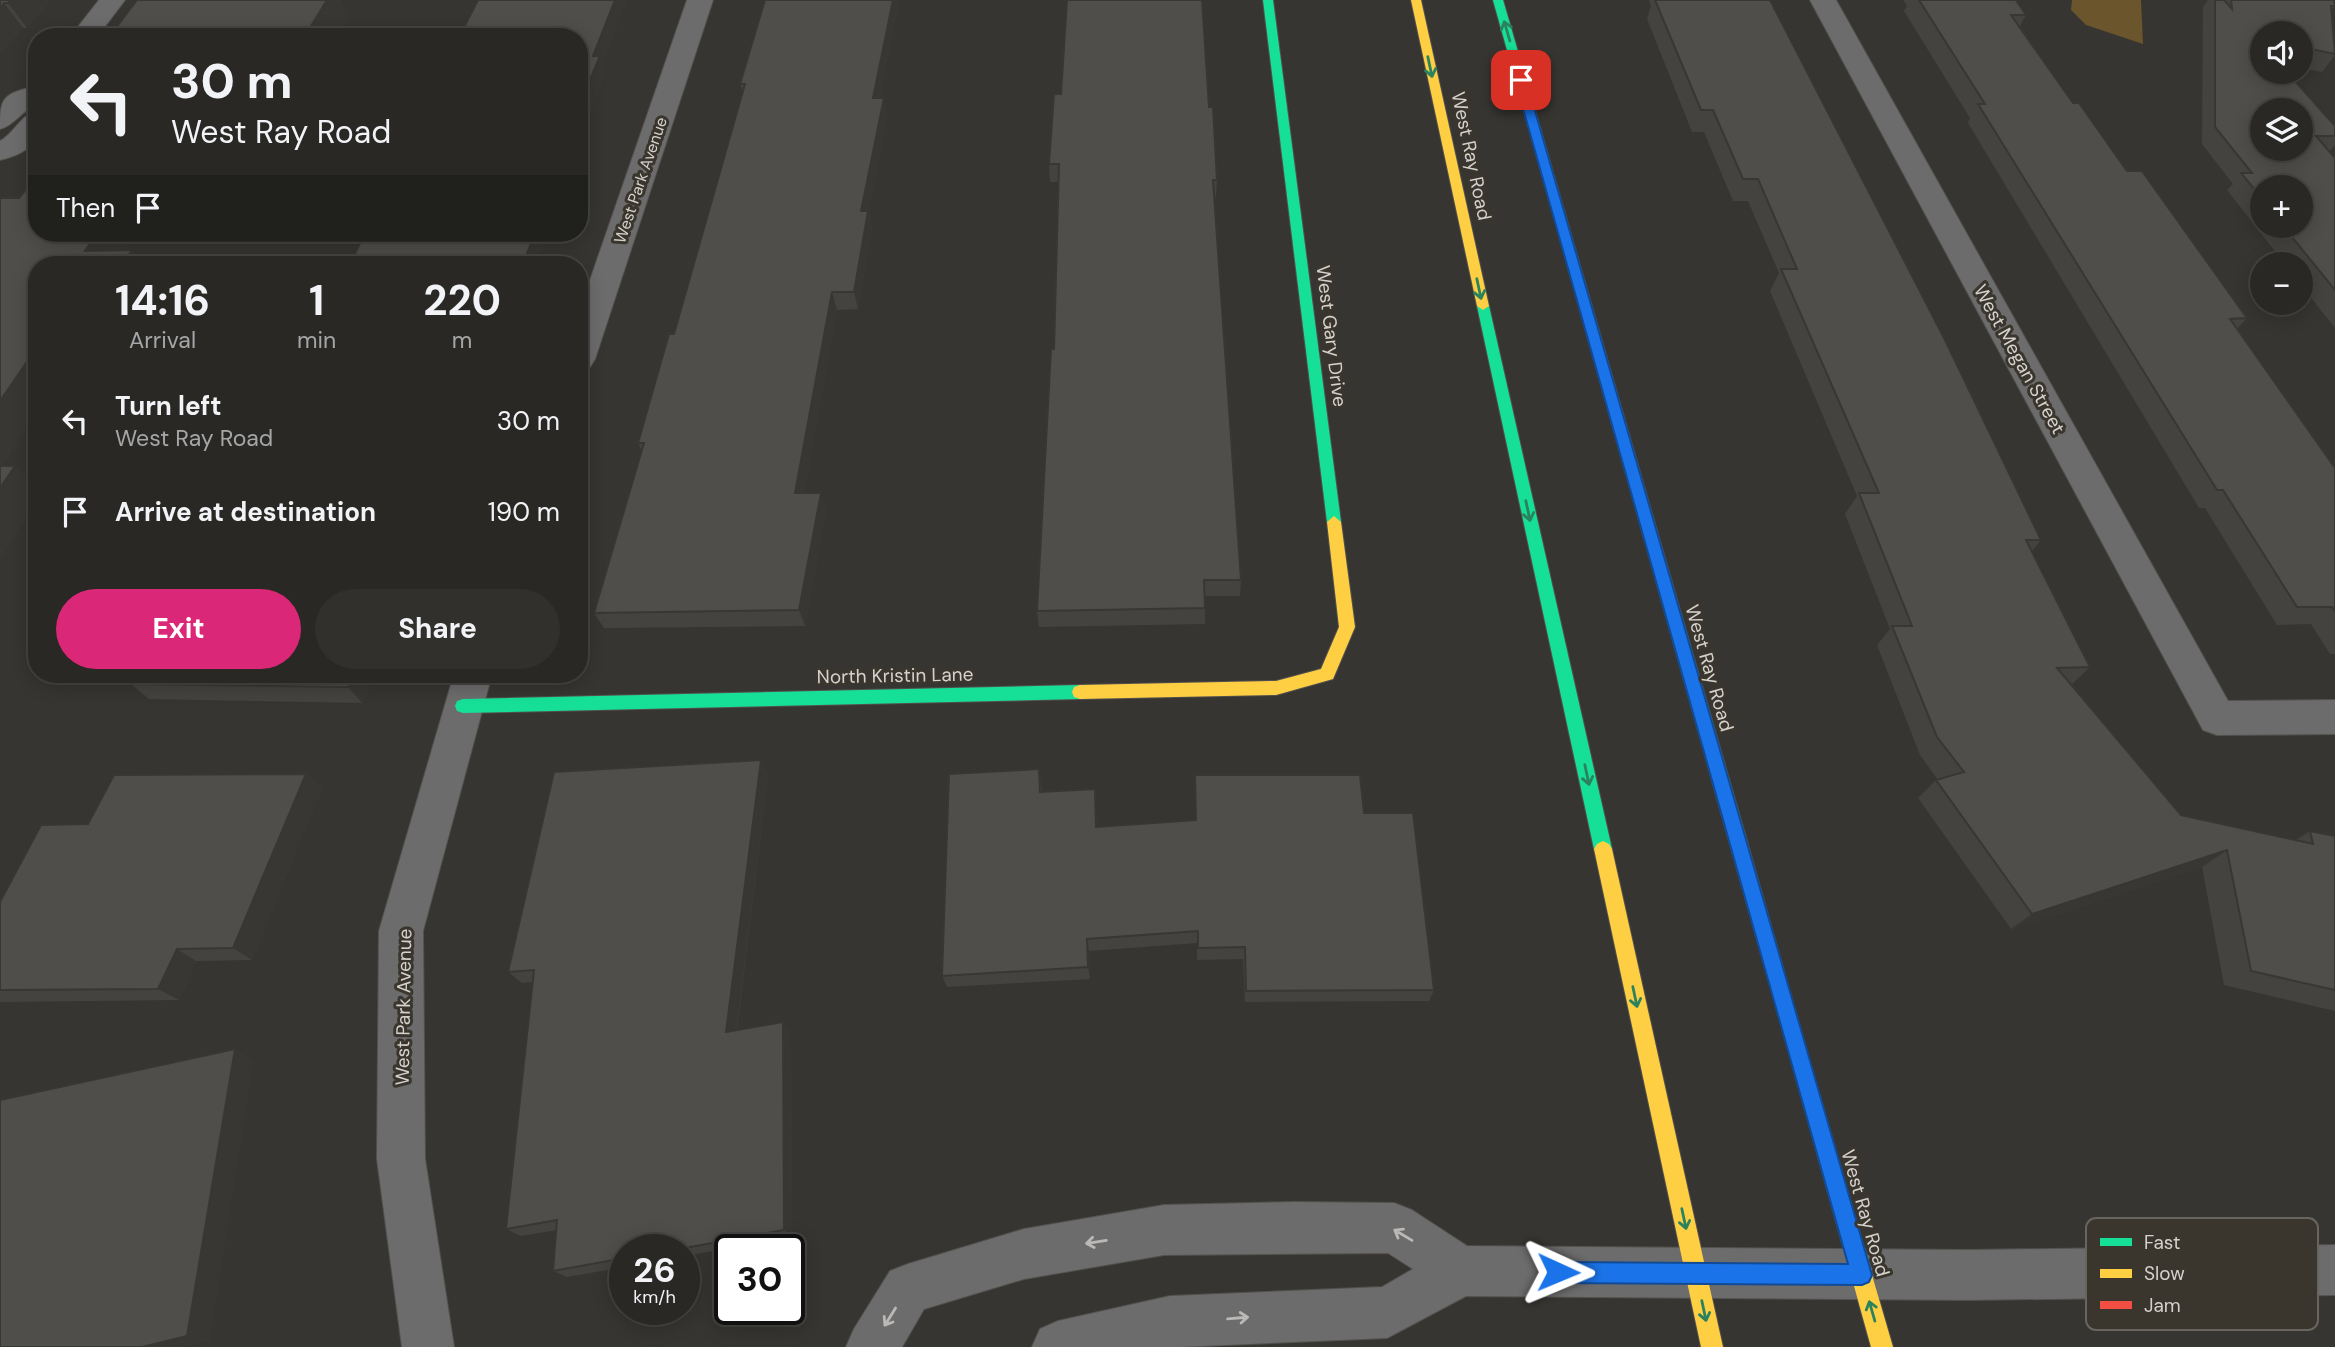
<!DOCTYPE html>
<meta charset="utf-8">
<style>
body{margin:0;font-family:"DM Sans",sans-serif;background:#31302d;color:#f1f3f6;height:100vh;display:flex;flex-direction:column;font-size:26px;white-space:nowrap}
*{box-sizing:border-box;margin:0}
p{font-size:23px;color:#a5a6a7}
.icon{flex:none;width:38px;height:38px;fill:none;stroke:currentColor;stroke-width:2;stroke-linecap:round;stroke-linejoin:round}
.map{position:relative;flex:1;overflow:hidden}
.details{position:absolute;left:28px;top:256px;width:560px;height:427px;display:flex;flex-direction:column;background:#292825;border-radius:28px;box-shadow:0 4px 18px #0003,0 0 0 2px #454442}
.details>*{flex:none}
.hud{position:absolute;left:28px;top:28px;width:560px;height:214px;border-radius:28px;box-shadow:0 4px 18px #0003,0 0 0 2px #454442;background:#292825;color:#f1f3f6;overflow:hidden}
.fabs{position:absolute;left:2250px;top:21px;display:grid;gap:14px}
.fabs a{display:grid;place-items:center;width:63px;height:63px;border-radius:50%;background:#292825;box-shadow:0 4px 18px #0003,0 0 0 2px #454442;font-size:35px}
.speed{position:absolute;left:609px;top:1234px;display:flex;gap:14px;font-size:35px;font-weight:700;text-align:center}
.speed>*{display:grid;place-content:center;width:91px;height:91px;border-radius:50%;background:#292825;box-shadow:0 4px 18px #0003,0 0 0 2px #454442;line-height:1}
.speed small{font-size:18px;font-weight:400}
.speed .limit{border:4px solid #111;border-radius:10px;background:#fff;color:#111}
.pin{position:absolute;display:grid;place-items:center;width:60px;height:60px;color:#fff;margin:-30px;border-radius:14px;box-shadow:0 4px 10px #0006}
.me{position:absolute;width:77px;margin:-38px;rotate:91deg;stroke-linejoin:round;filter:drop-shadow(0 0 5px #0008)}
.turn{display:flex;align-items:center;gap:24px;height:147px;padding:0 28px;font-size:32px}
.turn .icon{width:91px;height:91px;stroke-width:2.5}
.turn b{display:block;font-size:49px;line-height:60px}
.then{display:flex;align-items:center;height:66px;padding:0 28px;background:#0003;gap:14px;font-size:26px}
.eta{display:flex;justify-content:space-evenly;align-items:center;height:119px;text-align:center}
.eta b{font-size:42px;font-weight:700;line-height:49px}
.button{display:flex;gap:14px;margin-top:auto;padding:14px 28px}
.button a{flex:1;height:80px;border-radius:42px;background:#db2777;color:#fff;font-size:28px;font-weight:700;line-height:80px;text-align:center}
.button a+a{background:#31302d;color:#f1f3f6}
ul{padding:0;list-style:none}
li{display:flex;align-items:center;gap:21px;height:91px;padding:0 28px}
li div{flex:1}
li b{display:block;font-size:26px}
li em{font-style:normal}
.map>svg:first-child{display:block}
.green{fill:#6a552c}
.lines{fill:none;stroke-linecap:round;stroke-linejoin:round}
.street-casing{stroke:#53514e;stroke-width:2}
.fast-casing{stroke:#53514e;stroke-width:2}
.slow-casing{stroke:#53514e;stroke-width:2}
.jam-casing{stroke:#53514e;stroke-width:2}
.street{fill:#6c6c6c;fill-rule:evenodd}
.fast{fill:#16e098;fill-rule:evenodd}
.slow{fill:#ffcf43;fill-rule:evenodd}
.jam{fill:#f24e42;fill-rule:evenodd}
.wall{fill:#454340;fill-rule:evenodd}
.shaded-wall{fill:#383734}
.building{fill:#504e4b;stroke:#383734;stroke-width:2;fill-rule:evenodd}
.oneway{stroke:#2a825e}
.oneway2{stroke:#bbb8b6}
.route{fill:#1a73e8;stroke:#114b97;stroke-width:2}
.labels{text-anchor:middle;stroke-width:6;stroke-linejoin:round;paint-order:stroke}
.far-street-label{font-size:16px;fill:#d5d2ce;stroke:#3a362e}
.street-label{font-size:19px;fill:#d5d2ce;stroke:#3a362e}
.key{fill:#3a362e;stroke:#68655e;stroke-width:2}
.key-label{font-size:19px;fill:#d5d2ce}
</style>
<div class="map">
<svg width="2335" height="1347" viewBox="0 0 2335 1347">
<rect width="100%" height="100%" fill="#373531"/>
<path class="green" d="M2072,0H2141L2143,44L2086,25L2071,10Z"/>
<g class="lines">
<g class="street-casing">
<g id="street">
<path d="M99,0H125L97,37H70Z"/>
<path d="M687,0H713L595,359L590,367L579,370V312Z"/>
<path d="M1810,0H1836L2228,701L2335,700V734L2217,735L2203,730Z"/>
<path d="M37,86V104C21,111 15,125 0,129C0,96 3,94 37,86Z"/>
<path d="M37,111C37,142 33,152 0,160V141C15,133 20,115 37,111Z"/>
<path d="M454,674H492L423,931L425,1159L454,1347H402L377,1159L379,931Z"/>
<path d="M1294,1202L1394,1203L1412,1210L1467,1246L1970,1250L2335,1245V1295L1970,1300L1466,1296L1387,1338L1181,1347H1032L1040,1329L1058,1321L1170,1296L1382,1287L1413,1269L1388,1253L1164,1255L1024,1279L924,1309L902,1347H846L854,1329L890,1271L908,1264L1024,1229L1164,1205Z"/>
</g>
</g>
<g class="fast-casing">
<g id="fast">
<path d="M1263,0H1273L1341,522L1334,528L1327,522Z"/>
<path d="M1493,0H1503L1747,841L1744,846L1738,849L1732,846L1729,841Z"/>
<path d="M1483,302L1489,306L1612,849L1609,854L1603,857L1597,854L1594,849L1477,306Z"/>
<path d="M1080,685L1086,687L1088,692L1086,697L1080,699L463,713L457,711L455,706L457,701L463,699Z"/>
</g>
</g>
<g class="slow-casing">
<g id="slow">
<path d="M1411,0H1421L1489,306L1483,310L1477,306Z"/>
<path d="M1334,516L1341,522L1355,627L1333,679L1276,695L1080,699L1074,697L1072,692L1074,687L1080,685L1276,681L1321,669L1339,627L1327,522Z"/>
<path d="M1603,841L1609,844L1612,849L1723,1347H1701L1594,849L1597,844Z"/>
<path d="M1793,1026L1800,1028L1802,1035L1893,1347H1871L1784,1035L1786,1028Z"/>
</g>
</g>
<g class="jam-casing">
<path id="jam" d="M1738,833L1744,836L1747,841L1802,1035L1800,1042L1793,1044L1786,1042L1784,1035L1729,841L1732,836Z"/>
</g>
<use href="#street" class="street"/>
<use href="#fast" class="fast"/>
<use href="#slow" class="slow"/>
<use href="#jam" class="jam"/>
</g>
<g class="wall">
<path d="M0,0H50L27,28H23Z"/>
<path d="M765,0H899L880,98L887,115L869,212L872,228L858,309L837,310L804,493L826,510L805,626L604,628L594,613L642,451L638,443L674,334L743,92L740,84Z"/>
<path d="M1066,0H1202L1209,107L1217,180L1216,197H1214L1241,580L1240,596H1205V624L1039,627L1037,611L1054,349L1059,182H1050L1049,164L1061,94L1067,12Z"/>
<path d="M1649,0H1770L2041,540L2032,551L2090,667L2072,684L2181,815L2296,840L2310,831L2335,836V1011L2224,985L2202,867L2011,929L1918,798L1936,780H1938L1920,755L1877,645L1890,629L1845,514L1857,496L1770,291L1779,273L1748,201H1733L1704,132H1692L1647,19L1651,6Z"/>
<path d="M1903,0H2016L2026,15L2020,26L2073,103L2247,318L2237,329L2335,468V654H2330L2311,624L2277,625L2205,508H2199L1968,123L1970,118L1904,11L1907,6Z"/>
<path d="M2208,0H2334L2335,6L2331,11L2335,55L2322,72L2301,68V33H2263V72L2335,126V145L2329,152L2335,158V328L2301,285V264H2285L2227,190L2233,184L2202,144L2203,7ZM2263,187L2301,226H2263Z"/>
<path d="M349,15L336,37H109Z"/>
<path d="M375,674L362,703L149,699L131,684Z"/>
<path d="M761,760L768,775L737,1030L791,1033L792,1237L684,1256V1250H625V1267L567,1277L553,1271L557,1230L521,1236L506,1229L533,982L522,983L508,972Z"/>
<path d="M1039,769L1042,792L1095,789L1097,827L1195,820V775L1364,813L1434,990L1429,1001L1245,1002L1243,959L1197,960V943L1089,951L1090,979L947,987L942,976Z"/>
<path d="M306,774L322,788L252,960L196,961L179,1000L0,1002V902Z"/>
</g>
<g class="shaded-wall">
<path d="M11,0H50L27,28L8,3Z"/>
<path d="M327,0H341L349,15L336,37H311L308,31Z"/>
<path d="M615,0H628L603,64L607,73L579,142V106L593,56Z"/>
<path d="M893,0H899L877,116L873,98Z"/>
<path d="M4,3L23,28L0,55V8Z"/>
<path d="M884,98L887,115L869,212L872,228L858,309L854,292L861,211Z"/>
<path d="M97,233H137L117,264L85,251Z"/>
<path d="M535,233H550L538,264H523Z"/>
<path d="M132,250L143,264H123Z"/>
<path d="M832,292L837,310L801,510L795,493Z"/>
<path d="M37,347V413L0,470V401Z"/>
<path d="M15,466L37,486V501L0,560V488Z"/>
<path d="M821,493L826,510L805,626L799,610Z"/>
<path d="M354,674H375L362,703L348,687Z"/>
<path d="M761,760L768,775L735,1042L726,1032Z"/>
<path d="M306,774L322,788L252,960L233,948Z"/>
<path d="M1095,789L1096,803L1097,840L1096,827Z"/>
<path d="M2227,850L2202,867L2011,929L2032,914Z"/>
<path d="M1087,939L1089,951L1090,979L1088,967Z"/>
<path d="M177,949L196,961L179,1000L158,989Z"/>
<path d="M783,1022L791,1033L792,1237L784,1230Z"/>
<path d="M235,1049L254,1059L210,1341L185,1347H142Z"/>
</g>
<g class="building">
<path d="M0,0H11L8,3H4L0,8Z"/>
<path d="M137,0H327L308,31H304L301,37H109Z"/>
<path d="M478,0H615L593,56H600L579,106V37H459Z"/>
<path d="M765,0H893L873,98H884L861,211H868L854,292H832L795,493H821L799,610L594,613L644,443H638L669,334H674L745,84H740Z"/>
<path d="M1067,0H1202L1209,107H1213L1217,180H1213L1241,580H1204L1205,608L1037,611L1051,349H1054L1059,164H1049L1054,94H1061Z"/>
<path d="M1655,0H1770L1945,340L2041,540H2026L2090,667L2057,668L2181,815L2313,844L2310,831L2335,836V990L2251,971L2227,850L2032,914L1936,780L1964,772L1937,737L1892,626H1912L1859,493H1879L1781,269H1797L1758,179H1743L1713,110H1701Z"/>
<path d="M1919,0H2016L2026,15H2011L2073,103H2079L2127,171H2142L2247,318L2230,319L2335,468V611L2332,607H2297L2223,490H2217L1978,104H1985Z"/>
<path d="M2215,0H2224L2232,9L2231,0H2334L2335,6H2331L2335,54L2301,47V33H2263V39L2258,38L2263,44V72H2287L2335,126V136H2316L2335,158V290L2283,226H2301V187H2263V200L2241,173H2252L2215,127ZM2263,110H2301V149H2263Z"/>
<path d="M37,176V233H97L85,251L132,250L123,264H37V347L0,401V198H19Z"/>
<path d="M365,233H535L523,264H350Z"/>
<path d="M0,466H15L0,488Z"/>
<path d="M137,674H354L348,687L131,684Z"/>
<path d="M761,760L726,1032L783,1022L784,1230L674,1250H625V1258L553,1271L557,1220L506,1229L534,970L508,972L554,772Z"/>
<path d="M1039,769L1040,792L1095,789L1096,827L1196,820L1195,775H1360L1364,813H1413L1434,990L1246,991L1245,947L1198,948V931L1087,939L1088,967L942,976L949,774Z"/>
<path d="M306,774L233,948L177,949L158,989L0,990V902L41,825L88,824L114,775Z"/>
<path d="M235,1049L187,1336L142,1347H0V1100Z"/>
</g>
<defs><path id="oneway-shaft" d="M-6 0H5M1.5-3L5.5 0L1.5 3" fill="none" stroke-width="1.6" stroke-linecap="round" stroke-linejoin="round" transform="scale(1.75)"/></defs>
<g class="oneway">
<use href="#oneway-shaft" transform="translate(1507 31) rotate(-106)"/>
<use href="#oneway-shaft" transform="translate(1430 67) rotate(78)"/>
<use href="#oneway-shaft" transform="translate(1479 289) rotate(78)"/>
<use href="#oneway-shaft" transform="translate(1528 511) rotate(78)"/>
<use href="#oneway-shaft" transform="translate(1587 775) rotate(78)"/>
<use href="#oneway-shaft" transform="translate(1635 997) rotate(78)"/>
<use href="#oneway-shaft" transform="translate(1684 1219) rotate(78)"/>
<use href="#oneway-shaft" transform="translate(1704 1311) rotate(78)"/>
<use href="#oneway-shaft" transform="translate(1872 1311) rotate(-106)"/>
</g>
<g class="oneway2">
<use href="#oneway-shaft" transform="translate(1403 1235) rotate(-149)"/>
<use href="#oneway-shaft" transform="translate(1096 1242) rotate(171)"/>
<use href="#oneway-shaft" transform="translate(890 1317) rotate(122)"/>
<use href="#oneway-shaft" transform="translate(1238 1318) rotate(-5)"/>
</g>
<path class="route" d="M1521,76L1526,80L1872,1275L1869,1282L1862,1285L1558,1283L1550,1280L1547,1272L1550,1265L1558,1262L1848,1264L1515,80Z"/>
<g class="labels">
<g class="far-street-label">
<text transform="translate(640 180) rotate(-71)" y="6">West Park Avenue</text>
</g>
<g class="street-label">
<text transform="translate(1472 156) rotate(78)" y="7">West Ray Road</text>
<text transform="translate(1332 336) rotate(83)" y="7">West Gary Drive</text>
<text transform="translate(2020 359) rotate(61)" y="7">West Megan Street</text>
<text transform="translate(1710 668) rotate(74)" y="7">West Ray Road</text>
<text transform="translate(895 675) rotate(-1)" y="7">North Kristin Lane</text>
<text transform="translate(403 1007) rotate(-89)" y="7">West Park Avenue</text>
<text transform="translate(1866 1213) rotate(74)" y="7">West Ray Road</text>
</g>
</g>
<rect x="2086" y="1218" width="232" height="112" rx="10" class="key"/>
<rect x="2100" y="1238" width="32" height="8" fill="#16e098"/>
<rect x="2100" y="1269" width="32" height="9" fill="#ffcf43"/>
<rect x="2100" y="1301" width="32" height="8" fill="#f24e42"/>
<g class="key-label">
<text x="2144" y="1249">Fast</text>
<text x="2144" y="1280">Slow</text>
<text x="2144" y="1312">Jam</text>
</g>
</svg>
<div class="fabs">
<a><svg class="icon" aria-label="sound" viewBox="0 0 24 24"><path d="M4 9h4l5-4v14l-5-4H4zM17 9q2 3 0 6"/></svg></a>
<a><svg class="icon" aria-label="layers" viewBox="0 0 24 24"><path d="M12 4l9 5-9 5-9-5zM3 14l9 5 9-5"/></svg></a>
<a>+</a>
<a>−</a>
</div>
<div class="speed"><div>26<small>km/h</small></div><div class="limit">30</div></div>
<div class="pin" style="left:1521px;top:80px;background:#d93025"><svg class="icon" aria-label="arrive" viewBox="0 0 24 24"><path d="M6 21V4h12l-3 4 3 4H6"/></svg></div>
<svg class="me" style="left:1558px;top:1272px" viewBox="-20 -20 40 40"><path d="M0-17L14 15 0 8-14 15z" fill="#1a73e8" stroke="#fff" stroke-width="4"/></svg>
<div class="hud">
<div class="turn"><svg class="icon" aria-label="left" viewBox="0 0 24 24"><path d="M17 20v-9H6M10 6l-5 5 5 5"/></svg><div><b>30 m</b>West Ray Road</div></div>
<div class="then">Then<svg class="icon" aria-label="arrive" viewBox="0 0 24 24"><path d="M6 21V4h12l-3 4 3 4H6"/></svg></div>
</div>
<section class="details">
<div class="eta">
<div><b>14:16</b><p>Arrival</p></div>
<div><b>1</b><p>min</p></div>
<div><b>220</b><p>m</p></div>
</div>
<ul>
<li><svg class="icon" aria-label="left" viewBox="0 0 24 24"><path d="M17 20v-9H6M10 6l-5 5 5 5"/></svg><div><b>Turn left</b><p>West Ray Road</p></div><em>30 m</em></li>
<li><svg class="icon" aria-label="arrive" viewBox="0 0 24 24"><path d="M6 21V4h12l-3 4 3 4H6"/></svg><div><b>Arrive at destination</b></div><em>190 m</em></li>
</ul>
<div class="button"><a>Exit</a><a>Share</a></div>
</section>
</div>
